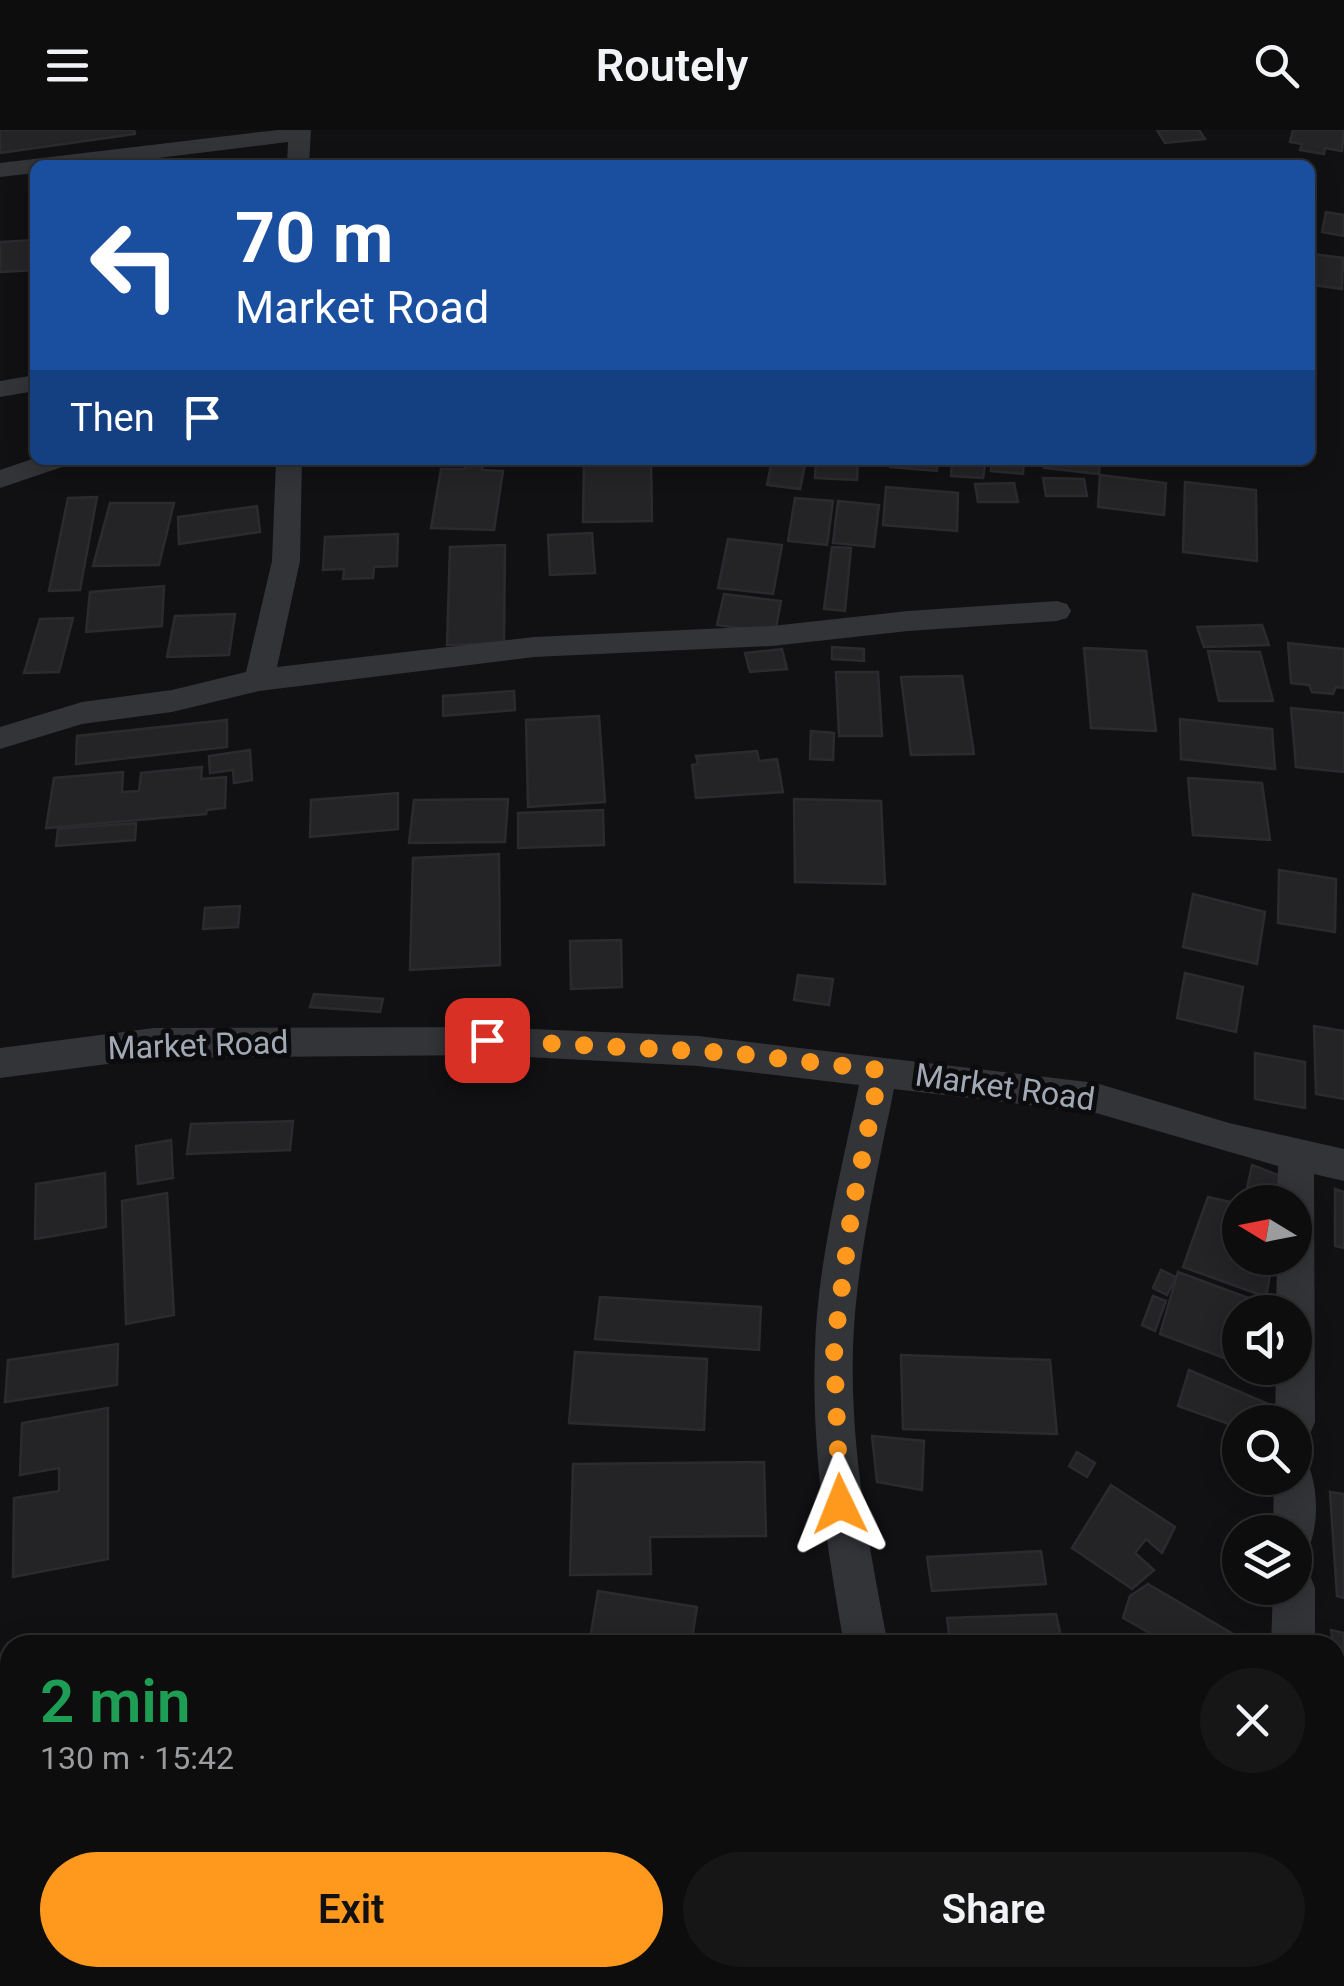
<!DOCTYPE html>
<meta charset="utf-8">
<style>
body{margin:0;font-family:Roboto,sans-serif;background:#161617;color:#f1f3f6;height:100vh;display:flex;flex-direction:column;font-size:38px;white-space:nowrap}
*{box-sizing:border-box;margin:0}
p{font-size:32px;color:#9a9c9e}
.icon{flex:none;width:55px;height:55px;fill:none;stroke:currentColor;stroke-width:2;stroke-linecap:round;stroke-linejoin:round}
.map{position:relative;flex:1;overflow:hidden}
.details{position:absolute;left:0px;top:1505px;width:1345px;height:352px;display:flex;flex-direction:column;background:#0d0d0e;border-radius:30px 30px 0 0;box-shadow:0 5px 25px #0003,0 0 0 2px #2d2d2e}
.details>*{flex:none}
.top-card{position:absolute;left:30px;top:30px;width:1285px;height:305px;border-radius:15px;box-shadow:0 5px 25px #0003,0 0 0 2px #2d2d2e;background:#1a4fa0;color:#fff;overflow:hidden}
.needle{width:65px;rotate:280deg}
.buttons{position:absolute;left:1222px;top:1055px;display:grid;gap:20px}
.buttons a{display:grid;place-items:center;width:90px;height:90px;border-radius:50%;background:#0d0d0e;box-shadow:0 5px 25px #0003,0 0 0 2px #2d2d2e;font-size:50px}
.pin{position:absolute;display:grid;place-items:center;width:85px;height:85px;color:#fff;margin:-42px;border-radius:20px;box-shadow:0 5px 15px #0006}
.me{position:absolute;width:110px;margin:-55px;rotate:358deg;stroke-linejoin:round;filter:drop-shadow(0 0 8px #0008)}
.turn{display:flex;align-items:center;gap:35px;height:210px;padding:0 40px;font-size:45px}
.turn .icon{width:130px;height:130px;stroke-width:2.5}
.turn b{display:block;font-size:70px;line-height:85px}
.then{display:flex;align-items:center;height:95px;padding:0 40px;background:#0003;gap:20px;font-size:38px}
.round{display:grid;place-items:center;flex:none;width:105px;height:105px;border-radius:52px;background:#161617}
.headline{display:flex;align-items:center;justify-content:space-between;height:170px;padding:0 40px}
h1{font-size:60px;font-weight:600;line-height:75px;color:#1e9e55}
.action{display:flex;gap:20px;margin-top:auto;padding:20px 40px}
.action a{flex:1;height:115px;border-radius:60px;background:#ff991d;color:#111;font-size:40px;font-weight:600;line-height:115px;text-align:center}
.action a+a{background:#161617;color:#f1f3f6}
header{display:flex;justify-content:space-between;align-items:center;height:130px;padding:0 40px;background:#0d0d0e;font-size:45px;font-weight:600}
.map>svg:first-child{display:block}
.building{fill:#242427;stroke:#2b2b2f;stroke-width:2.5}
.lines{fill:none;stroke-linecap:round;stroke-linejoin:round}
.street{fill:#323438;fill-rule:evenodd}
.route{stroke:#ff991d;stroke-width:18;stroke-dasharray:0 32.4}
.labels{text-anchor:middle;stroke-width:10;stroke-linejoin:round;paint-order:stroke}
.street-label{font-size:32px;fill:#a1a9b5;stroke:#0c0c0e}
</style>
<header><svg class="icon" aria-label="menu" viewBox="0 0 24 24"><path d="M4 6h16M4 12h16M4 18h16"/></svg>Routely<svg class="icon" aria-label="search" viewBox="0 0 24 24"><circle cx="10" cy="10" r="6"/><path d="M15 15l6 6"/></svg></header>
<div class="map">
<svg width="1344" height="1856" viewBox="0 0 1344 1856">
<rect width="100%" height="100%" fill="#111113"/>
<g class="building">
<path d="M0,0H134L135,4L0,23Z"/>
<path d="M1157,0H1199L1205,9L1165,13Z"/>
<path d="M1293,0H1344L1342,21L1325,18L1324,24L1300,20L1302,14L1290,12Z"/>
<path d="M1326,82L1344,85V106L1322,102Z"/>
<path d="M35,110V140L0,142V112Z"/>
<path d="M1313,124L1343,128L1342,159L1312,155Z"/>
<path d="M584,330H651L652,391L583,392Z"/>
<path d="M772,330H806L800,359L767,355Z"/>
<path d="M816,330H858L857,350L815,348Z"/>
<path d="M890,330H937V341L890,337Z"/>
<path d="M992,330H1024L1023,344L991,341Z"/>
<path d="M1044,330H1100L1099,344L1044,338Z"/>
<path d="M466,332L483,333L482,340L503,341L494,400L431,398L441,339H465Z"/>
<path d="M952,332L985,335L983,348L951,346Z"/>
<path d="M1100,345L1166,353L1164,385L1098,377Z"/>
<path d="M1043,348L1084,349L1087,366H1046Z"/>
<path d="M1185,352L1256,360L1257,431L1183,422Z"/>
<path d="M1014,353L1018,372H978L975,354Z"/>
<path d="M886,357L958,363L957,401L883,395Z"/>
<path d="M97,367L80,460L49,461L68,368Z"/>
<path d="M795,368L833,371L827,415L788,411Z"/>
<path d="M838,371L879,375L874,417L833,413Z"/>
<path d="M110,373H174L159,435L93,436Z"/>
<path d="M257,376L260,402L179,414L178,387Z"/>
<path d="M592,403L595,443L550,445L548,405Z"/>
<path d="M398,404L397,436L374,437L373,448L343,449L344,439L323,440L325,407Z"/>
<path d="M728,409L782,415L773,464L718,458Z"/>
<path d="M505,415L504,513L447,515L450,417Z"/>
<path d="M832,417L851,418L845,481L824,479Z"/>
<path d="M164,456L162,496L86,502L90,462Z"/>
<path d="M724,464L781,471L775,503L717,495Z"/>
<path d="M235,484L229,525L167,527L175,486Z"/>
<path d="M73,488L59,542L24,543L40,489Z"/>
<path d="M1262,495L1269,515L1204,517L1197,497Z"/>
<path d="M1288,513L1344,519V558L1336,557L1333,564L1312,562L1309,555L1291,553Z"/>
<path d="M832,517L864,519V531L832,529Z"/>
<path d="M1084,518L1146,521L1156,601L1091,598Z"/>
<path d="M782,519L787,539L750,542L745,523Z"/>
<path d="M1208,521L1260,522L1273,571H1219Z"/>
<path d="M836,542H878L882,606H839Z"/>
<path d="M962,546L974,624L911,625L901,547Z"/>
<path d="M514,561L515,580L443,586V566Z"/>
<path d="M1291,578L1344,583V642L1296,637Z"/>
<path d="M599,586L605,672L528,677L526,590Z"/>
<path d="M1180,589L1272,599L1275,639L1181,629Z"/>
<path d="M227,590V617L76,634L77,606Z"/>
<path d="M811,601L834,603L833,630L810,629Z"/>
<path d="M250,620L252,650L234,653L233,640L210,643L209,626Z"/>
<path d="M757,621L759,631L777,629L783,662L696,668L692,635L698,634L696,626Z"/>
<path d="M202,637L201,649L226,647L225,678L207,680L206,684L46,698L54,648L123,642L122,662L139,661L141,643Z"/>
<path d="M1188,648L1262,653L1270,710L1193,705Z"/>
<path d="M398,663V699L310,707L311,670Z"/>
<path d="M508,669L505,712L409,713L414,670Z"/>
<path d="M794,669L881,671L885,754L795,752Z"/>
<path d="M603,680L604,715L518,718V683Z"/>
<path d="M136,693L135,710L56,716L58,699Z"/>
<path d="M499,724L500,835L410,840L413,728Z"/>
<path d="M1279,740L1336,749L1335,802L1278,793Z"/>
<path d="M1193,764L1265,782L1257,834L1183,817Z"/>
<path d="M240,776L238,797L203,799L205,778Z"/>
<path d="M621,810L622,857L571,859L570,811Z"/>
<path d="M1185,843L1243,857L1236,902L1177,888Z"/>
<path d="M798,845L833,849L829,875L794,870Z"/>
<path d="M314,864L383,869L380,882L310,877Z"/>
<path d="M1314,896L1344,901V969L1316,964Z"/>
<path d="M1255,923L1305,932V978L1255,969Z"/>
<path d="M293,991L290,1020L187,1024L191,994Z"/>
<path d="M171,1010L173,1048L138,1054L136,1016Z"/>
<path d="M1252,1035L1286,1048L1282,1072H1244Z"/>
<path d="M105,1043L106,1097L35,1109L36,1054Z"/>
<path d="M1335,1059L1344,1062V1118L1335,1116Z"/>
<path d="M167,1063L174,1185L126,1194L122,1071Z"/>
<path d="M1208,1067L1240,1074V1128H1273L1266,1167L1183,1137Z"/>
<path d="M1161,1140L1176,1147L1167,1165L1153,1158Z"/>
<path d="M1178,1142L1276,1178L1275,1182H1240V1234L1160,1204Z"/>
<path d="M1153,1166L1166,1171L1155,1201L1142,1195Z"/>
<path d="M600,1167L761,1177L759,1220L595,1209Z"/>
<path d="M118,1214L117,1255L5,1272L8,1230Z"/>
<path d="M575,1222L707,1229L704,1300L569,1293Z"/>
<path d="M901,1225L1050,1230L1057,1304L903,1299Z"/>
<path d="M1189,1240L1273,1276L1269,1292H1240V1298L1178,1276Z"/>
<path d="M108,1278V1429L13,1447L14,1368L59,1361V1338L20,1345L22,1293Z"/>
<path d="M872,1306L924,1311L922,1360L877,1352Z"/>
<path d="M1077,1322L1095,1333L1087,1347L1069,1336Z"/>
<path d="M764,1332L766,1406L650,1407L651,1444L570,1445L573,1334Z"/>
<path d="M1111,1355L1175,1397L1162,1423L1146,1409L1135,1423L1154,1440L1132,1459L1072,1418Z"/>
<path d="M1330,1362L1344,1364V1468L1337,1466Z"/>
<path d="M1041,1421L1046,1454L932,1461L927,1427Z"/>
<path d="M1148,1454L1240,1508L1237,1515H1171L1123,1488L1130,1466Z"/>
<path d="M598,1461L697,1477L691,1515H589Z"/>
<path d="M1056,1484L1063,1515H936L950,1512L947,1488Z"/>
<path d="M1331,1500L1344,1503V1533L1335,1531Z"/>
<path d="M12,1848H71L72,1856H12Z"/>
<path d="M522,1848H582L583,1856H523Z"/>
</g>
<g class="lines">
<g class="street">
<path d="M278,0H311L309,35H287L288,12L101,35H35V43L0,47V33Z"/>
<path d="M35,245V261L0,267V251Z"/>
<path d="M35,328L69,330L65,336L0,358V340Z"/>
<path d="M276,330H302L300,431L277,537L534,507L772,496L908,481L1057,471L1067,474L1071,481L1067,488L1057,491L908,501L772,516L534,527L259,561L172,582L82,594L0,619V597L82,572L172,560L246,542L272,431Z"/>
<path d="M487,897L698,906L1096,953L1229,993L1344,1019V1051L1314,1044L1315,1292L1309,1306L1295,1311V1292H1275L1276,1238H1295V1182H1276L1277,1128H1295V1072H1277L1278,1036L1096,983L894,959C877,1043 856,1131 853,1217C850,1318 869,1417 888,1515H844C827,1417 811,1319 815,1219C817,1134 842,1038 859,955L698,936L487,925L154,928L0,948V918L154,898Z"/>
<path d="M1295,1329L1308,1334C1318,1358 1319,1393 1309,1417L1295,1422V1402H1273L1274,1348H1295Z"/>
<path d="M1295,1437L1309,1443L1315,1458V1515H1271L1273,1458H1295Z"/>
<path d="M10,1711V1757L0,1758V1712Z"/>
<path d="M906,1848H954L955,1856H907Z"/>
<path d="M1283,1848H1331L1332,1856H1284Z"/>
</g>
</g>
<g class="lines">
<path class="route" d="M487,910L732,923L880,940L852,1079L834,1217L840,1374"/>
</g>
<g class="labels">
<g class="street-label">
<text transform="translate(198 915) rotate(-2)" y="11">Market Road</text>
<text transform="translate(1005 957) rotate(8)" y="11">Market Road</text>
</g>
</g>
</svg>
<div class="buttons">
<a><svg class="needle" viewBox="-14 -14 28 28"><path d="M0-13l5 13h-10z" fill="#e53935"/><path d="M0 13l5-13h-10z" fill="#9a9c9e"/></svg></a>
<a><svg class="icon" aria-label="sound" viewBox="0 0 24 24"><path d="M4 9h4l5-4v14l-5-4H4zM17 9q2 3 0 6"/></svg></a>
<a><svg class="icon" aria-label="search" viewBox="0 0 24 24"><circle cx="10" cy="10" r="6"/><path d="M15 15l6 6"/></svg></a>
<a><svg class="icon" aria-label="layers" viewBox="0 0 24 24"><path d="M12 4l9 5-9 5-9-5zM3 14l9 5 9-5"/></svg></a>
</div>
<div class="pin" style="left:487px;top:910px;background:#d93025"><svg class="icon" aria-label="arrive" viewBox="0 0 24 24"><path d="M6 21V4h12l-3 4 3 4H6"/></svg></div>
<svg class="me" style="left:840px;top:1374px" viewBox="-20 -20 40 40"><path d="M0-17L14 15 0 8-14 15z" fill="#ff991d" stroke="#fff" stroke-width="4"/></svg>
<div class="top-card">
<div class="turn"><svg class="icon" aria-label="left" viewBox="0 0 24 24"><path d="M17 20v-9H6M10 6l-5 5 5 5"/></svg><div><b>70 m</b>Market Road</div></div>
<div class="then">Then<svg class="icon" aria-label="arrive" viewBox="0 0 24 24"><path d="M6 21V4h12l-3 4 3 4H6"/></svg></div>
</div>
<section class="details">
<div class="headline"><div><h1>2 min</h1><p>130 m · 15:42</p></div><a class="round"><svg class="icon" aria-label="close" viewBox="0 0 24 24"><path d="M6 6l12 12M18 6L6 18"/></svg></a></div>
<div class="action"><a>Exit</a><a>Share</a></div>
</section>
</div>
